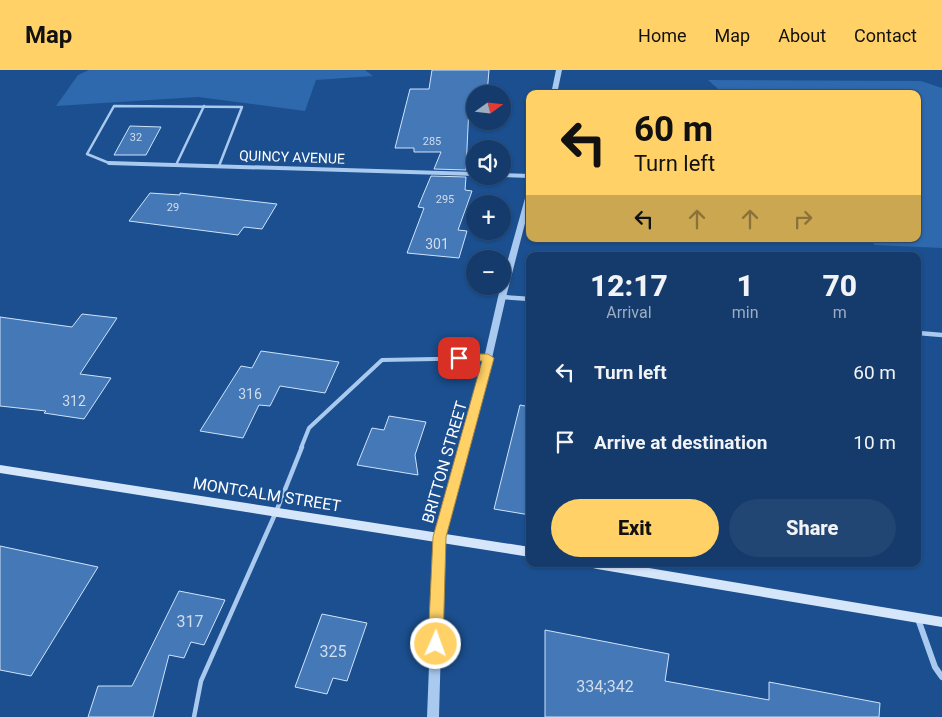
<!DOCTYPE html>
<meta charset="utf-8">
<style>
body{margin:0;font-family:Roboto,sans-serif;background:#214673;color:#f1f3f6;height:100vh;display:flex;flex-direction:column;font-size:19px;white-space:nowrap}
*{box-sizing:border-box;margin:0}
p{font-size:16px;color:#9dadc1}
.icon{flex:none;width:28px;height:28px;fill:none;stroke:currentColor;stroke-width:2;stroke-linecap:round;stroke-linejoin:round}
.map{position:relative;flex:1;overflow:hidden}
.panel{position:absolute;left:526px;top:182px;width:395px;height:315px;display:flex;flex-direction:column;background:#143b6b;border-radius:10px;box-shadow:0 1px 4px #0004,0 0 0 1px #33557e}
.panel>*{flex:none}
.guide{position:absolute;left:526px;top:20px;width:395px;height:152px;border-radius:10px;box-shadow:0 1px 4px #0004,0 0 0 1px #33557e;background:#ffd166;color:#111;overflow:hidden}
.needle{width:32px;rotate:75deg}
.controls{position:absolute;left:466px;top:15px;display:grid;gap:10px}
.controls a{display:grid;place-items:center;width:45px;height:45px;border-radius:50%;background:#143b6b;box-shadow:0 1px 4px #0004,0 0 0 1px #33557e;font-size:25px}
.pin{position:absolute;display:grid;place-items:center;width:42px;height:42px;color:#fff;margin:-21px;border-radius:10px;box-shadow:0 2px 8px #0006}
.me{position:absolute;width:55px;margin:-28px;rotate:2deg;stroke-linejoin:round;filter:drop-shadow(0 0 4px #0008)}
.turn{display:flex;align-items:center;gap:18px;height:105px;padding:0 25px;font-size:22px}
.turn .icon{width:65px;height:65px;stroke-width:2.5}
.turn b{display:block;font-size:35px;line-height:42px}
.lanes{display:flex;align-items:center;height:48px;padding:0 25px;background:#0003;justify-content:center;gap:25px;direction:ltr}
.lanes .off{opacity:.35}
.eta{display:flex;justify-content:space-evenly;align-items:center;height:85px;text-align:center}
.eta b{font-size:30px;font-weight:800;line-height:35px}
.action{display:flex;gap:10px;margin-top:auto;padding:10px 25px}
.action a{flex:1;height:58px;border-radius:30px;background:#ffd166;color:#111;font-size:20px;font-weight:800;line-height:58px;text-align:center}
.action a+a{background:#214673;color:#f1f3f6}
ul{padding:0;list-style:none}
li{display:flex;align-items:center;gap:15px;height:70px;padding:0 25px}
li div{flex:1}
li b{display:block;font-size:19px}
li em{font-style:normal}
header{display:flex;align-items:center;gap:30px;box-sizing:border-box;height:70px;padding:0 25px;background:#ffd166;color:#111}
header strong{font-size:24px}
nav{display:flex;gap:28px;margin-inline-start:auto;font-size:18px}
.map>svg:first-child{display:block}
.green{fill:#2e69ad}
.building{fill:#4478b7;stroke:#cfe3fa}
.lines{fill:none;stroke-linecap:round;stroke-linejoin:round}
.service-far2{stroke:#a9c9ee;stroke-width:2.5}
.service-far1{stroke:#a9c9ee;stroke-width:4}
.service{stroke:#a9c9ee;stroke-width:4.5}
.minor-far2{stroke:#a9c9ee;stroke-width:4}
.minor-far1{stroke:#a9c9ee;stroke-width:4.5}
.minor{stroke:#a9c9ee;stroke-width:6}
.tertiary{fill:#a9c9ee;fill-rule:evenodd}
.secondary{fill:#d6e6fa;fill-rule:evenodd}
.route{fill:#ffd166;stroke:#a68842}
.labels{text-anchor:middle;stroke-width:5;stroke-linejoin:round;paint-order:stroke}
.far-number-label{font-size:11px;fill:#d0dded}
.far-street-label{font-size:14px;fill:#fff;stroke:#1b4f8f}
.number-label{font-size:14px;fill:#d0dded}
.street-label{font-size:16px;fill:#fff;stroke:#1b4f8f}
.near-number-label{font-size:16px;fill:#d0dded}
</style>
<header>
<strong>Map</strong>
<nav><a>Home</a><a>Map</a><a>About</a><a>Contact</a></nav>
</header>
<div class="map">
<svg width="942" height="647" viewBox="0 0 942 647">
<rect width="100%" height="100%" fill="#1b4f8f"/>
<g class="green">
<path d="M89,0H365L373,6L316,10L305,41L198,27L56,36L78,5Z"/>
<path d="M708,10L921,11L942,18V178L875,175L868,169H918V24H724Z"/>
</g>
<g class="building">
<path d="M432,0H489L487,24H475V36H469L466,100L434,99L441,82H414V78H395L410,19H429Z"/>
<path d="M130,56L161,57L146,85H114Z"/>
<path d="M431,106L466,107L465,120L472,121L458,160L467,161L459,188L407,183L424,138L418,137Z"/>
<path d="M150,123L180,125V123L277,134L262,159L244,157L238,165L129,151Z"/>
<path d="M82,244L117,248L80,304L111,308L84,349L44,343L46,341L0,336V247L72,257Z"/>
<path d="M261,281L339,292L325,323L280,316L270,336L259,335L243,368L200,361L241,296L252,298Z"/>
<path d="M520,335L530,337V445L494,439Z"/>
<path d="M389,346L426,352L415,385L418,405L357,395L372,358L384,360Z"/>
<path d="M0,476L98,497L31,606L0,600Z"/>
<path d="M179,521L225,530L204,575L191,572L184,588L169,585L153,647H88L98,616H132Z"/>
<path d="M322,544L367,553L347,611L333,608L327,624L295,617Z"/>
<path d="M545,560L669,584L665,611L769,630V612L880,633L879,647H545Z"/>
</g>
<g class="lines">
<g class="service-far2">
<path d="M109,93L87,84L114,36L242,37L219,96"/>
<path d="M176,95L204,36"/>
</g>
<path class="service-far1" d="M301,378L309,358L382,290L488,288"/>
<path class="service" d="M194,647L201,611L276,442L302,377"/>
<g class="minor-far2">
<path d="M109,93L475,104"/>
<path d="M502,105L530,106"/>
</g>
<g class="minor-far1">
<path d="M502,227L530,229"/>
<path d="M918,263L942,265"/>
</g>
<path class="minor" d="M918,549L935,597L942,607"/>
<g class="tertiary">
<path d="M556,0H562L557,24H551Z"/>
<path d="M530,119V134L506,227L484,323L444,467L439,647H427L434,467L476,323L498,227L501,216H502V211L527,121Z"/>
</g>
<g class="secondary">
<path d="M0,395L530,477V487L0,403Z"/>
<path d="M591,494H625L942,547V557L597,499L593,498Z"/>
</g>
</g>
<path class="route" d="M459,284H488L494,288L446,467L443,574L441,579L436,580L431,579L428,574L433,467L482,291H455L453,288L455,285Z"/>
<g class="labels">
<g class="far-number-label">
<text x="136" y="71">32</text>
<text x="432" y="75">285</text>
<text x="445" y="133">295</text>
<text x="173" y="141">29</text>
</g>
<g class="far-street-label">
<text transform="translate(292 87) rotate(2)" y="5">QUINCY AVENUE</text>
</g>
<g class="number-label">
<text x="437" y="179">301</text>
<text x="250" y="329">316</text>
<text x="74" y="336">312</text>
</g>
<g class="street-label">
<text transform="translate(444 392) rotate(-74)" y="6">BRITTON STREET</text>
<text transform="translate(267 424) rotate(9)" y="6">MONTCALM STREET</text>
</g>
<g class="near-number-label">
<text x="190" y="557">317</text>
<text x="333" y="587">325</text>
<text x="605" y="622">334;342</text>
</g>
</g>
</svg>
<div class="controls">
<a><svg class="needle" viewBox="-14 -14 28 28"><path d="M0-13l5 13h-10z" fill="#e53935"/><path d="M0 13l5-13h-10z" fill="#9dadc1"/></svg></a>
<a><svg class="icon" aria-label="sound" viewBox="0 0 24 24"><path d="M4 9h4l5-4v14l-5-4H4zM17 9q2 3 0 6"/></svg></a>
<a>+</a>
<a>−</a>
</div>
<div class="pin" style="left:459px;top:288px;background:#d93025"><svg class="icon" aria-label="arrive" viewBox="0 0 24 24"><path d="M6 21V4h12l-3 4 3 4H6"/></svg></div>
<svg class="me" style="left:436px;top:574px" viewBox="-20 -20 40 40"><circle r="17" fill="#ffd166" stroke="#fff" stroke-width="3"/><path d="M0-11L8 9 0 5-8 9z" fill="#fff"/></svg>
<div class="guide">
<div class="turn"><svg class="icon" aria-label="left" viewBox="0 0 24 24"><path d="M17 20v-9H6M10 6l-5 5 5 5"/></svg><div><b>60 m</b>Turn left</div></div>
<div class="lanes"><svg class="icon" aria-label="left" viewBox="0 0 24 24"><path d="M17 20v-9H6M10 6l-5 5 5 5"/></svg><svg class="icon off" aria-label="ahead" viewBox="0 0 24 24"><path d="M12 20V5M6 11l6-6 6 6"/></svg><svg class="icon off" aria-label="ahead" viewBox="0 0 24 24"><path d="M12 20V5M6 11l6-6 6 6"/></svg><svg class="icon off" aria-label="right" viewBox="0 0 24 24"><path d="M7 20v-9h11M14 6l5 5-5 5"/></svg></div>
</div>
<section class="panel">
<div class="eta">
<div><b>12:17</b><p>Arrival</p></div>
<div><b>1</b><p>min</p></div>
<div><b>70</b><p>m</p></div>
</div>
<ul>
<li><svg class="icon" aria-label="left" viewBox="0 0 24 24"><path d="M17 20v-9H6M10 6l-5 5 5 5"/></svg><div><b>Turn left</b></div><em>60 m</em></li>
<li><svg class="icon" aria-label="arrive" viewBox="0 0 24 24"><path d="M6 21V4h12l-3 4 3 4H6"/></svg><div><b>Arrive at destination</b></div><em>10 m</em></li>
</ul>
<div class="action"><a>Exit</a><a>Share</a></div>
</section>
</div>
